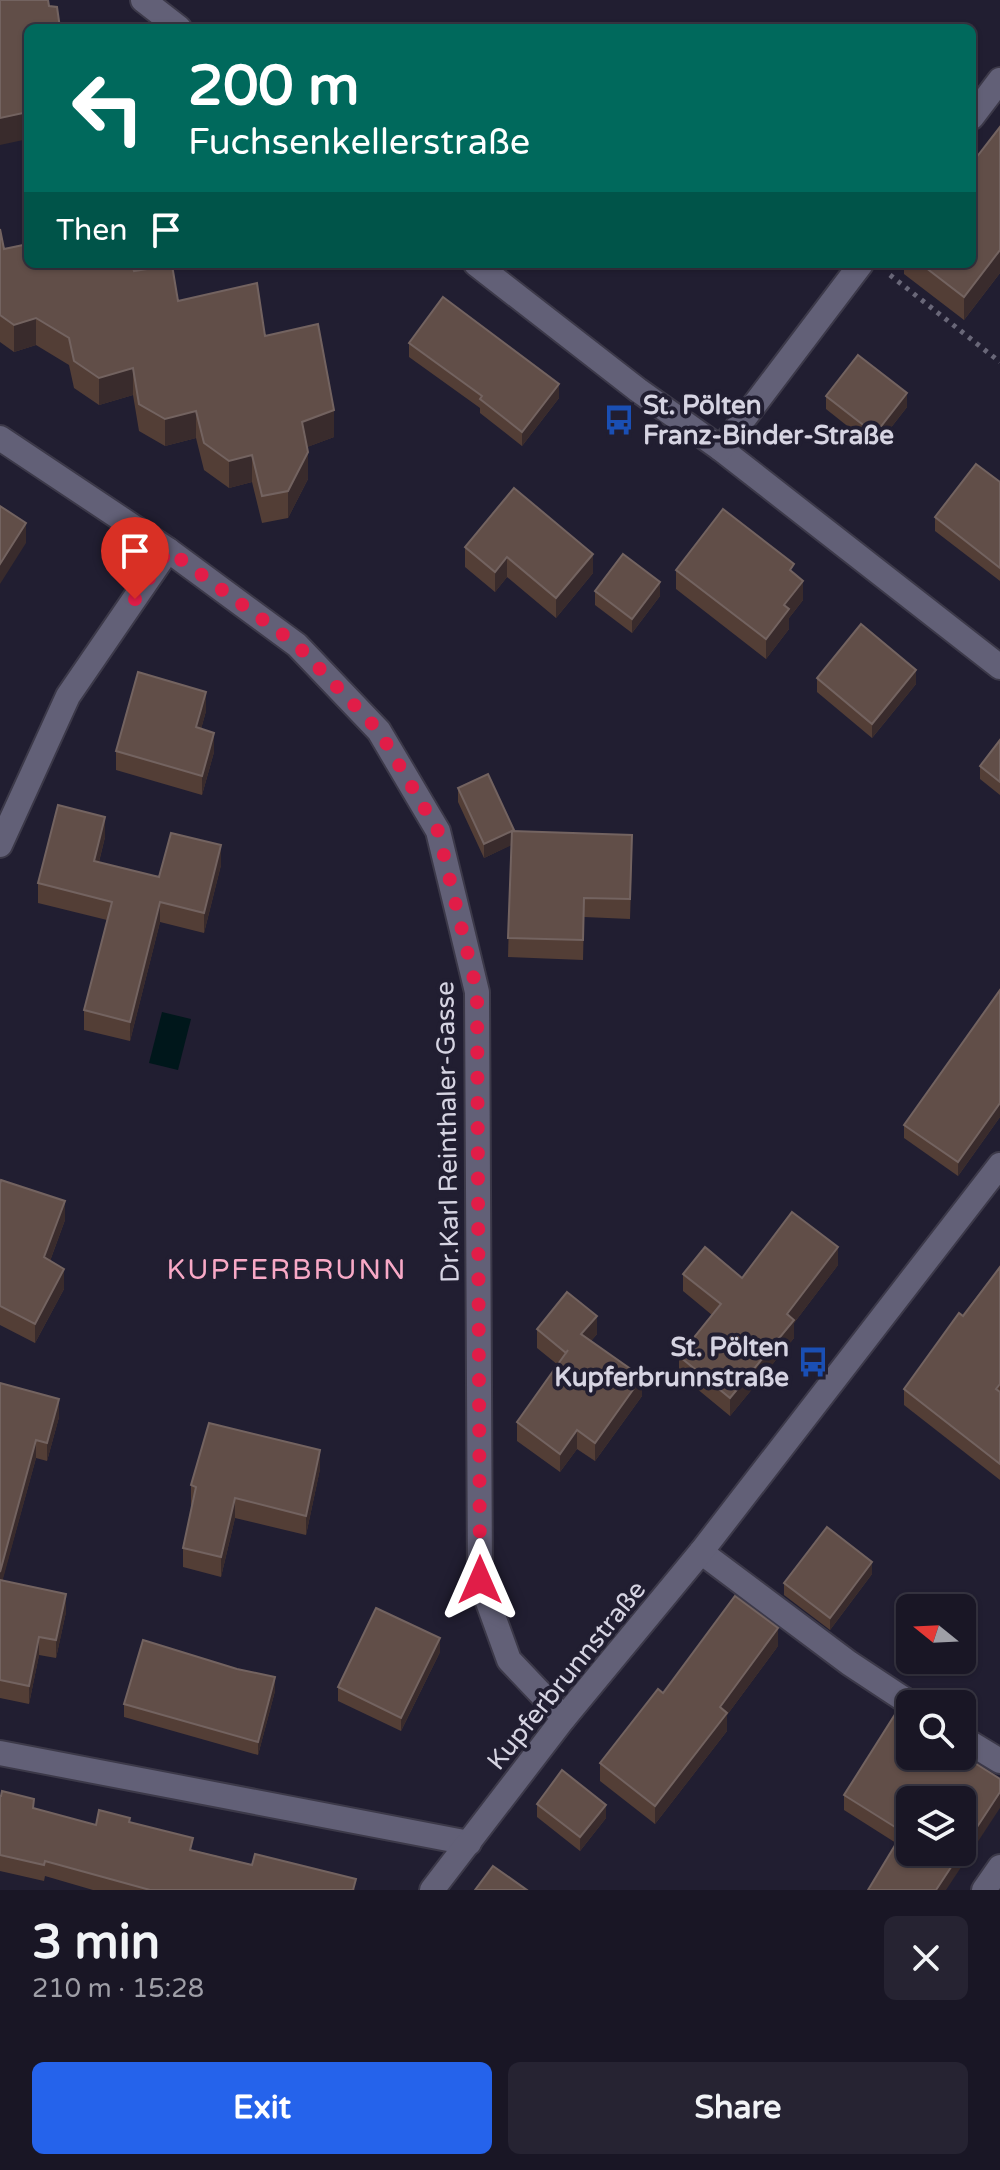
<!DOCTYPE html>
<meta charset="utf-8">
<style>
body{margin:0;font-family:"Varela Round",sans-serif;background:#262332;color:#f1f3f6;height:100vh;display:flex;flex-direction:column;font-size:30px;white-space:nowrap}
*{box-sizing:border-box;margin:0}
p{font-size:26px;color:#9f9fa7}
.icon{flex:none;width:44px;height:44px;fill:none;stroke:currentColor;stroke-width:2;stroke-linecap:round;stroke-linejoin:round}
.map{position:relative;height:1890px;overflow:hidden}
.drawer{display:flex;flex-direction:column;background:#191625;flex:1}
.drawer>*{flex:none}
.guide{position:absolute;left:24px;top:24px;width:952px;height:244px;border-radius:12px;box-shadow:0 2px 6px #0004,0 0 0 2px #373542;background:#00695c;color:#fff;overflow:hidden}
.needle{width:52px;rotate:288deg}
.controls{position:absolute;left:896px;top:1594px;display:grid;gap:16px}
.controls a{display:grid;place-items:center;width:80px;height:80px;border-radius:12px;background:#191625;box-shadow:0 2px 6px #0004,0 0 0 2px #373542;font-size:40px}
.pin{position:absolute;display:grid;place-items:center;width:68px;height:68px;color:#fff;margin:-82px -34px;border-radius:50% 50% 50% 0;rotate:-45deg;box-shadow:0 0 8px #0007}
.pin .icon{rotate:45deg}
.me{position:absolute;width:88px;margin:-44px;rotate:0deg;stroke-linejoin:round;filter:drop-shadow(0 0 6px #0008)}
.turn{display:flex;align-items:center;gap:28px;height:168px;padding:0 32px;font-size:36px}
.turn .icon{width:104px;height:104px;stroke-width:2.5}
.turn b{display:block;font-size:56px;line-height:68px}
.then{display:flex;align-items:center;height:76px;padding:0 32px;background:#0003;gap:16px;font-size:30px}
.round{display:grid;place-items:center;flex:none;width:84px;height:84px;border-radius:12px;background:#262332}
.overview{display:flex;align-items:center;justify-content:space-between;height:136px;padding:0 32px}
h1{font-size:48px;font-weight:700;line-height:60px}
.button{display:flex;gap:16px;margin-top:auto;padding:16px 32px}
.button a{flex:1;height:92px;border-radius:12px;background:#2563eb;color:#fff;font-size:32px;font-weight:700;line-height:92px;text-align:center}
.button a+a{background:#262332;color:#f1f3f6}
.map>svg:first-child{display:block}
.water{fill:#00171b}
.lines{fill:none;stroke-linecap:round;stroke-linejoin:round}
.minor-casing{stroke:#3c3949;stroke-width:28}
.path{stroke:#696778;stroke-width:5;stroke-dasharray:4 6;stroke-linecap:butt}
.minor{stroke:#626077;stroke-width:24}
.wall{fill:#533e36}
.shaded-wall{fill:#392b2c}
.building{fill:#614e48;stroke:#736360;stroke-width:2}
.route{stroke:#e11d48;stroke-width:14;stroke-dasharray:0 25.2}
.labels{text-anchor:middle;stroke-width:8;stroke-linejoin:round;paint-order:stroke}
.poi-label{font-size:26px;font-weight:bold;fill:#d6d4e2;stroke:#211e31;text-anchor:start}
.street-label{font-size:26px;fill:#d6d4e2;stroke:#211e31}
.neighbourhood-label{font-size:28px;letter-spacing:2px;fill:#f8a9c6;stroke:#211e31}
</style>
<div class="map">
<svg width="1000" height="1890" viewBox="0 0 1000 1890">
<rect width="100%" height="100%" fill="#211e31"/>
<path class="water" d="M162,1012L191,1019L178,1070L149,1063Z"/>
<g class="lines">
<g class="minor-casing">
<g id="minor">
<path d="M143,0L179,28"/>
<path d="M972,117L1000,80"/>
<path d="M476,264L638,390L721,449L1000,667"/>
<path d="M0,438L168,550L297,645L379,731L438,831L477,992L480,1580L509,1660L564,1718"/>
<path d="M721,449L861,264"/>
<path d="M0,845L68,696L168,550"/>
<path d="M701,1552L849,1663L911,1704"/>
<path d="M962,1738L1000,1761"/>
<path d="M0,1753L469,1843"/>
<path d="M432,1890L564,1718L701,1552L1000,1165"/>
<path d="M984,1890L1000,1867"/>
</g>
</g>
<path class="path" d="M890,275L1000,362"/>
<use href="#minor" class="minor"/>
</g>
<g class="wall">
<path d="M1000,127V273L964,320L904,274V264H972Z"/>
<path d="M0,229L4,249L28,264L134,271L178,301L265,336L334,437L307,447L308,479L288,518L262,523L252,482L229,488L204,470L196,438L165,446L139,431L133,395L99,405L74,388L69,365L36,345L14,352L0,342Z"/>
<path d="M409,343L559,398L522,446L480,413V408L409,357Z"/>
<path d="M826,396L907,407L875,448L826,409Z"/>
<path d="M1000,482V581L935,531V517Z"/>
<path d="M465,547L593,573L556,618L507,577L495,592L465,567Z"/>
<path d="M676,570L794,574L803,600L789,618V629L766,659L676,589Z"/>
<path d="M595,591L660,596L632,633L595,605Z"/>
<path d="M817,678L916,684L872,738L817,692Z"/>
<path d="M206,711L201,729L214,752L202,795L116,770V751Z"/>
<path d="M1000,740V795L980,779V766Z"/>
<path d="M458,788L514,831L632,854L630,919L584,917L583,960L508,957L511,845L484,858L458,802Z"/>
<path d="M105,837L99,862L159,877L221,865L204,933L160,922L130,1041L84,1030V1010L107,920L38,903V883Z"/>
<path d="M1000,990V1117L958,1176L904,1138V1125Z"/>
<path d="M0,1184L65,1220L50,1261L64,1289L35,1343L0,1325Z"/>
<path d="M838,1265L794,1323V1338L730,1416L679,1374V1356L712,1315L683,1291V1274L742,1278Z"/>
<path d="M1000,1267V1480L904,1405V1389Z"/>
<path d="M537,1329L597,1334L591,1341L642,1396L595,1461L577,1449L560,1472L517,1441V1422L558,1365L537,1348Z"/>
<path d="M0,1383L59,1417L47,1461L36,1458L2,1581L66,1612L56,1658L39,1655L29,1704L0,1698Z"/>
<path d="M320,1469L306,1535L235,1518L221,1577L183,1567V1548L192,1505H191V1485Z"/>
<path d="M872,1574L830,1630L784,1595V1583Z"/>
<path d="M778,1646L727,1715V1731L655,1824L600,1781V1763L663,1693Z"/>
<path d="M440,1652L401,1731L338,1701V1687Z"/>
<path d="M275,1691L258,1755L124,1717V1704Z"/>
<path d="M901,1705L946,1890L896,1843L844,1810V1795Z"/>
<path d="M0,1796L34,1808L96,1825L130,1822L193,1850L356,1890H93L45,1876L44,1881L0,1871Z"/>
<path d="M537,1804L606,1818L580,1851L537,1817Z"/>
</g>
<g class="shaded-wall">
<path d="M28,112V139L0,145V118Z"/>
<path d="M1000,250V273L964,320V297Z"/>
<path d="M36,318V345L14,352V325Z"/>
<path d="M133,368V395L99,405V378Z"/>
<path d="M559,384V398L522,446V432Z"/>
<path d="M907,393V407L875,448V434Z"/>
<path d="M334,410V437L302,449V422Z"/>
<path d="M196,411V438L165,446V419Z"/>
<path d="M308,452V479L288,518V491Z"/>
<path d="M252,455V482L229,488V461Z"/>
<path d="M26,523V543L0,584V564Z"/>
<path d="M593,554V573L556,618V598Z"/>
<path d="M507,557V577L495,592V572Z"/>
<path d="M803,581V600L789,618V629L766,659V639L784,605Z"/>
<path d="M660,582V596L632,633V619Z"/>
<path d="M916,670V684L872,738V724Z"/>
<path d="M206,692V711L196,747V727Z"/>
<path d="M214,733V752L202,795V776Z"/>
<path d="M105,817V837L94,881V861Z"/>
<path d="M514,830V844L484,858V844Z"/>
<path d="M221,845V865L204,933V913Z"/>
<path d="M160,902V922L130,1041V1022Z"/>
<path d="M1000,1103V1117L958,1176V1162Z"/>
<path d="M65,1201V1220L44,1277V1257Z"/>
<path d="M838,1247V1265L794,1323V1338L730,1416V1398L787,1314Z"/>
<path d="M64,1269V1289L35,1343V1324Z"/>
<path d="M597,1316V1334L581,1353V1334Z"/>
<path d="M642,1377V1396L595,1461V1443Z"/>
<path d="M59,1399V1417L47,1461V1443Z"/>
<path d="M577,1430V1449L560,1472V1454Z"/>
<path d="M36,1440V1458L0,1590V1572Z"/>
<path d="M320,1450V1469L306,1535V1516Z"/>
<path d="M235,1498V1518L221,1577V1557Z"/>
<path d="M872,1562V1574L830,1630V1618Z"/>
<path d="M66,1594V1612L56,1658V1640Z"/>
<path d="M778,1628V1646L727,1715V1731L655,1824V1806L720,1707Z"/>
<path d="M39,1637V1655L29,1704V1686Z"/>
<path d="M440,1638V1652L401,1731V1718Z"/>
<path d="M275,1677V1691L258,1755V1742Z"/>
<path d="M1000,1792V1808L946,1890H936Z"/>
<path d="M606,1805V1818L580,1851V1837Z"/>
</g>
<g class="building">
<path d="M0,0H48L49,6L57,7L60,28H28V112L0,118Z"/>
<path d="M1000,127V250L964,297L921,264H972V163Z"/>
<path d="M0,229L4,249L28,244V264H132L134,271L172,265L178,301L257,283L265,336L318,324L334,410L302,422L308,452L288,491L262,496L252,455L229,461L204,443L196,411L165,419L139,404L133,368L99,378L74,361L69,338L36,318L14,325L0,315Z"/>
<path d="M443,297L559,384L522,432L480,399L482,396L409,343Z"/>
<path d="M858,355L907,393L875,434L826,396Z"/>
<path d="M976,464L1000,482V568L935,517Z"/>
<path d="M514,488L593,554L556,598L507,557L495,572L465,547Z"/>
<path d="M0,506L26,523L0,564Z"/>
<path d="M723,509L794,564L790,570L803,581L784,605L789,609L766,639L676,570Z"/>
<path d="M623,554L660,582L632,619L595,591Z"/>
<path d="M861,624L916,670L872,724L817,678Z"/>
<path d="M138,672L206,692L196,727L214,733L202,776L116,751Z"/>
<path d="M1000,740V782L980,766Z"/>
<path d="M488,774L514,830L484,844L458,788Z"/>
<path d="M58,805L105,817L94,861L159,877L171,833L221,845L204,913L160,902L130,1022L84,1010L112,902L38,883Z"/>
<path d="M512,831L632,835L630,899L584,898L583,940L508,938Z"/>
<path d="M1000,990V1103L958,1162L904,1125Z"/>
<path d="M1,1180L65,1201L44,1257L64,1269L35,1324L0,1306V1184Z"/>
<path d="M792,1212L838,1247L787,1314L794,1320L730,1398L679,1356L721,1304L683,1274L705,1247L742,1278Z"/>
<path d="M1000,1267V1384L996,1389L1000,1392V1464L904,1389L959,1313L963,1316Z"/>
<path d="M567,1292L597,1316L581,1334L642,1377L595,1443L577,1430L560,1454L517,1422L568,1350L566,1353L537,1329Z"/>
<path d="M0,1383L59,1399L47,1443L36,1440L0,1572Z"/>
<path d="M209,1423L320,1450L306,1516L235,1498L221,1557L183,1548L196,1487L191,1485Z"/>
<path d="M827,1527L872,1562L830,1618L784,1583Z"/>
<path d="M0,1580L66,1594L56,1640L39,1637L29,1686L0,1680Z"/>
<path d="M735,1596L778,1628L720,1707L727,1713L655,1806L600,1763L658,1689L663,1693Z"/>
<path d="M376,1608L440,1638L401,1718L338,1687Z"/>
<path d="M143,1640L237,1669L275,1677L258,1742L124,1704Z"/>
<path d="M901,1705L910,1711V1756H962V1755L1000,1779V1792L962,1850V1800H910V1852H961L936,1890H868L903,1832L844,1795Z"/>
<path d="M562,1770L606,1805L580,1837L537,1804Z"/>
<path d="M2,1791L34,1799L33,1808L96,1825L99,1810L130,1818L129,1822L193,1838L190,1850L252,1865L255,1854L356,1879L353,1890H150L45,1861L44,1865L0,1855V1796H1Z"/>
<path d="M493,1866L527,1890H475Z"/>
</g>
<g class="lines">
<path class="route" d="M135,599L168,550L297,645L379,731L438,831L477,992L480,1580"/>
</g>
<defs>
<g id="bus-bare" transform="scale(2.4)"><path d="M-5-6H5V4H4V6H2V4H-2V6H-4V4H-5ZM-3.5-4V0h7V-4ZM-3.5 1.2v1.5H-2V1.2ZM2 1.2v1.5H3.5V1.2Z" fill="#1a4fb4" stroke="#211e31" stroke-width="2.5" paint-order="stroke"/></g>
</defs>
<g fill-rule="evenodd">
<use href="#bus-bare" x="619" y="420"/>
<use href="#bus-bare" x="813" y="1362"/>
</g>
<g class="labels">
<g class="poi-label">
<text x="643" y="414">St. Pölten<tspan x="643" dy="30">Franz-Binder-Straße</tspan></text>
<text x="789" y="1356" text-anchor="end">St. Pölten<tspan x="789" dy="30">Kupferbrunnstraße</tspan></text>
</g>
<g class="street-label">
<text transform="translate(447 1132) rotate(-91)" y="9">Dr.Karl Reinthaler-Gasse</text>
<text transform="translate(566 1675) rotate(-51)" y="9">Kupferbrunnstraße</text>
</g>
<g class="neighbourhood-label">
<text x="287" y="1279">KUPFERBRUNN</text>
</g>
</g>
</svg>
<div class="controls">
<a><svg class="needle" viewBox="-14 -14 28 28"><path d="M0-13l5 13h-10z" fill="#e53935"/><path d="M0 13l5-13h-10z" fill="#9f9fa7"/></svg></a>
<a><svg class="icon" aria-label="search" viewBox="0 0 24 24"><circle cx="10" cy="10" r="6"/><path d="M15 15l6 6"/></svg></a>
<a><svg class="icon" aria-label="layers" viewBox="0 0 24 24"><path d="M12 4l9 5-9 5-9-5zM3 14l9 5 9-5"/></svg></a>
</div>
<div class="pin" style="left:135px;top:599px;background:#d93025"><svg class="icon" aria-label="arrive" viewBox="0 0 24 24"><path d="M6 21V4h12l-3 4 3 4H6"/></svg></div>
<svg class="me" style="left:480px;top:1580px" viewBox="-20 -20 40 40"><path d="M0-17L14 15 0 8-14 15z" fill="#e11d48" stroke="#fff" stroke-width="4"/></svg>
<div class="guide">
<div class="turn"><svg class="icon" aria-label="left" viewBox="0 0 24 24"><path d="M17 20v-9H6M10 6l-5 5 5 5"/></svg><div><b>200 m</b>Fuchsenkellerstraße</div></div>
<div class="then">Then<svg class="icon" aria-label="arrive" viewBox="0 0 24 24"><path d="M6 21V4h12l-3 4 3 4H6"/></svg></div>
</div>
</div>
<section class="drawer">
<div class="overview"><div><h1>3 min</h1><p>210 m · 15:28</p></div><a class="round"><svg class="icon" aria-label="close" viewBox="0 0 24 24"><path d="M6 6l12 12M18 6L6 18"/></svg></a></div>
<div class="button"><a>Exit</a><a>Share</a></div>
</section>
